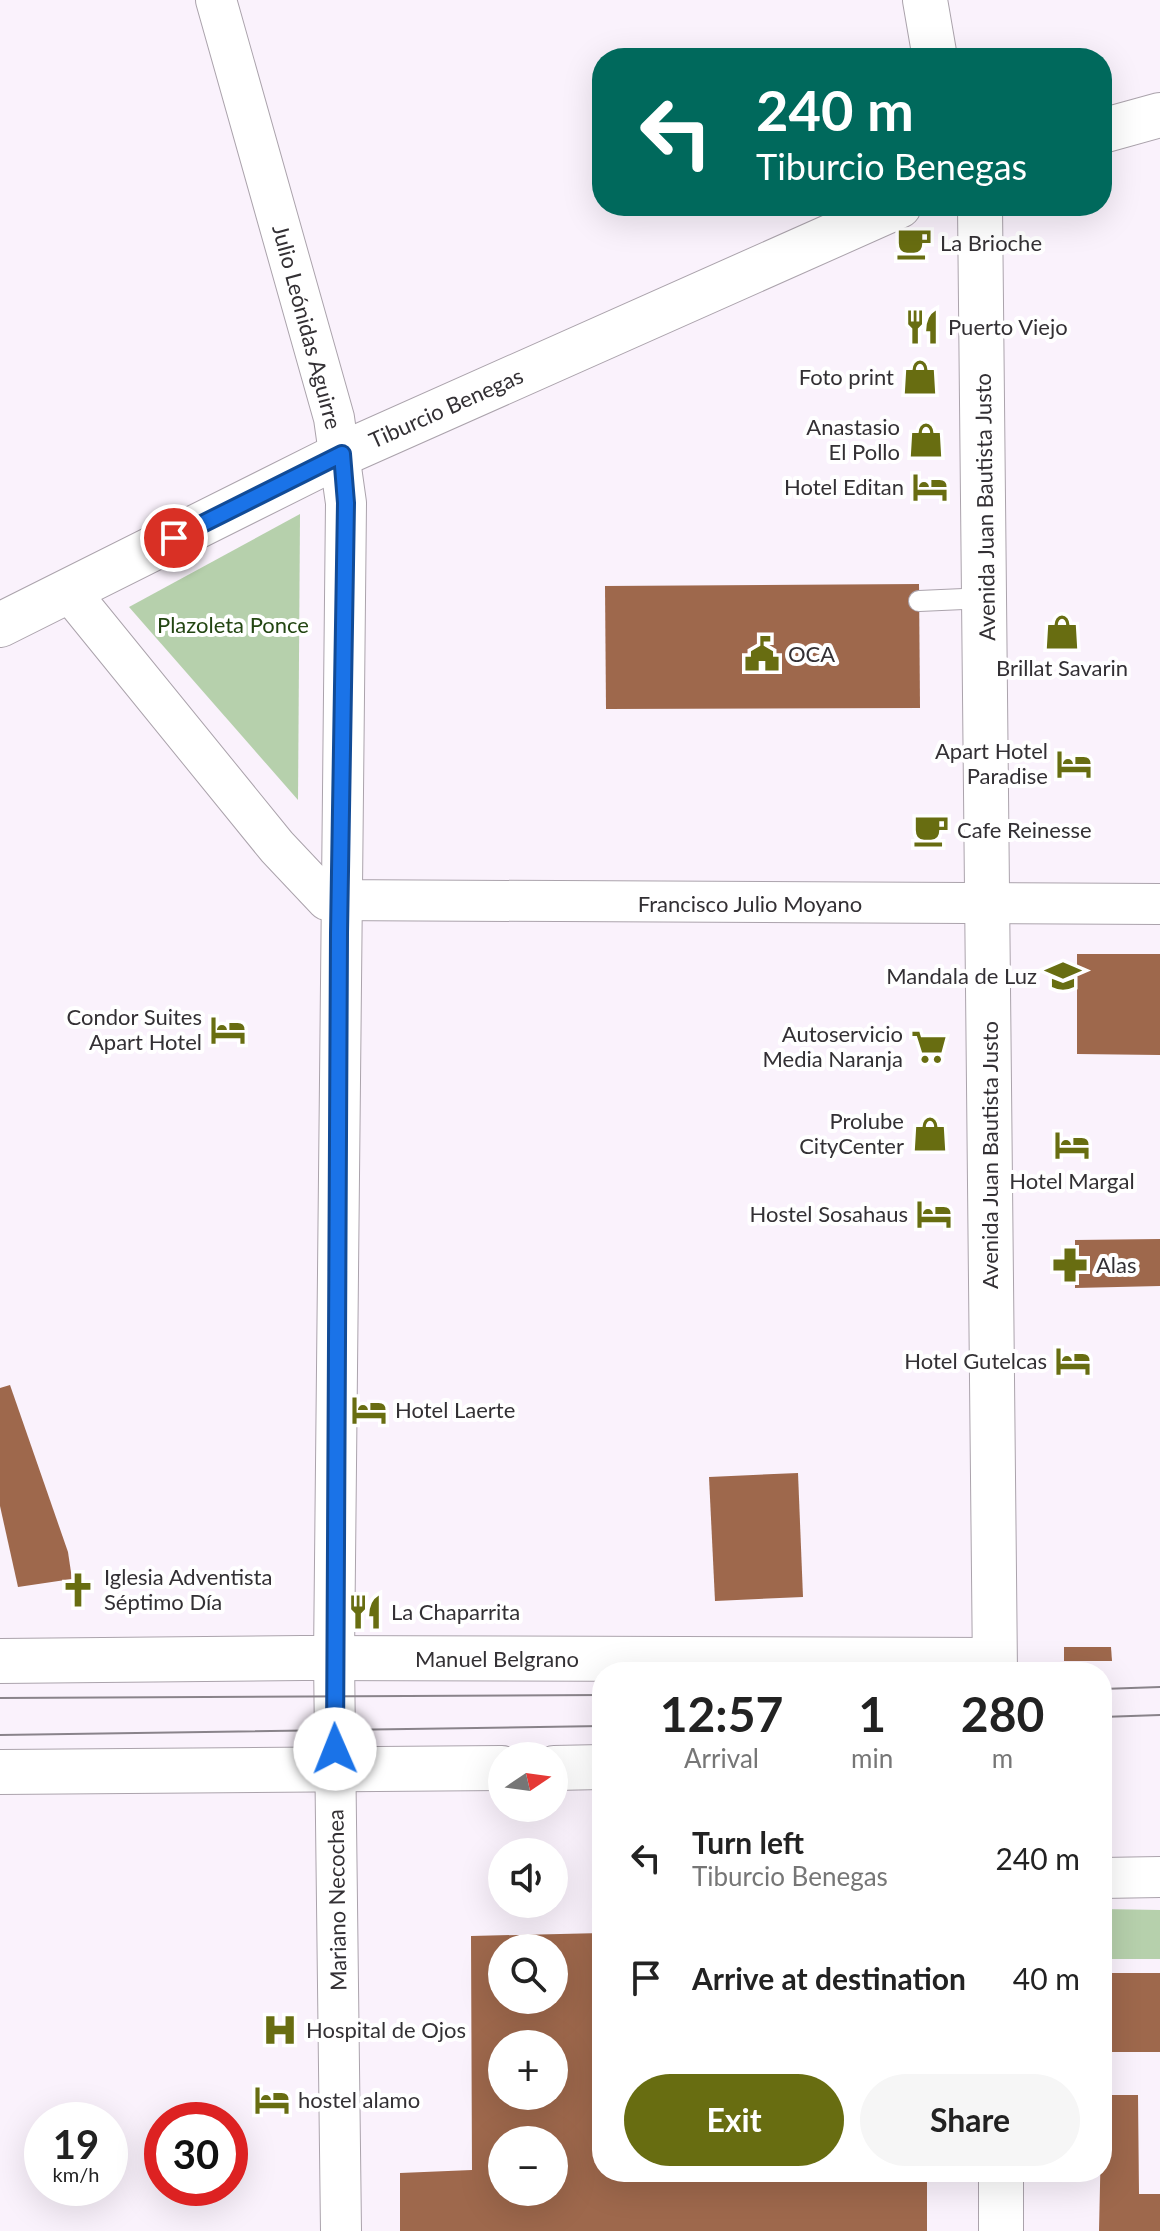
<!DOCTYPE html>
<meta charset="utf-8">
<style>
body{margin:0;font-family:Lato,sans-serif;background:#f6f6f6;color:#222;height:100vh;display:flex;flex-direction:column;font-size:30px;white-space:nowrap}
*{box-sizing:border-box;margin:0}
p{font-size:26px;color:#767676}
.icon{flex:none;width:44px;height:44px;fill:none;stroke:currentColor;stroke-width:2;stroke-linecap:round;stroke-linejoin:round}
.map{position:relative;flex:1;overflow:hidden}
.sheet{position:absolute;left:592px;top:1662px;width:520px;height:520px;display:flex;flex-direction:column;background:#fff;border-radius:32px;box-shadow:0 8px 32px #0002}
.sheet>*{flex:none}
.guide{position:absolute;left:592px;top:48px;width:520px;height:168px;border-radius:32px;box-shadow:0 8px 32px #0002;background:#00695c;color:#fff;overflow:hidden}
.needle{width:52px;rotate:77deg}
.controls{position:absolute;left:488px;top:1742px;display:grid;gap:16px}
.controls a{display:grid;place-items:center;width:80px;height:80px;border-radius:50%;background:#fff;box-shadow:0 8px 32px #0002;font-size:40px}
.speed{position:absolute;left:24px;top:2102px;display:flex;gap:16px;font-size:40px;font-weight:700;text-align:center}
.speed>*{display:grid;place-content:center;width:104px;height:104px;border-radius:50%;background:#fff;box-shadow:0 8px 32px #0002;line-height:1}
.speed small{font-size:20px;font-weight:400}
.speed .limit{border:12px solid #d22;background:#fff;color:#111}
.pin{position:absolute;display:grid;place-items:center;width:68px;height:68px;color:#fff;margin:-34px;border:4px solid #fff;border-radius:50%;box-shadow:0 2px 8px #0007}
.me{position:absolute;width:88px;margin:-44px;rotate:359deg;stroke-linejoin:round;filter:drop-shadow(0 0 6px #0008)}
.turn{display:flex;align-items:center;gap:28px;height:168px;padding:0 32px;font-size:36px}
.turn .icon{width:104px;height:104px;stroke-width:2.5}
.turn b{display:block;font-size:56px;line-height:68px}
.eta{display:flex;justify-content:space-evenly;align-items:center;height:136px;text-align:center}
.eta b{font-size:48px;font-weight:700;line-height:56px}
.cta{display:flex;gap:16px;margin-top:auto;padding:16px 32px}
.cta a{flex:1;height:92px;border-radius:48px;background:#686d11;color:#fff;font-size:32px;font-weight:700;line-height:92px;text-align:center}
.cta a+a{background:#f6f6f6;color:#222}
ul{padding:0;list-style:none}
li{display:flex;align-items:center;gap:24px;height:120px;padding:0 32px}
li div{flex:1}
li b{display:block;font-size:30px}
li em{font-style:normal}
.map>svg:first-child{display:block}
.green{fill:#b6d0ac}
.building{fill:#9e684c;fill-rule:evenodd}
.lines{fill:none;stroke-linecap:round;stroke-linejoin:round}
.lane-casing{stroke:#aba3ac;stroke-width:22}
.street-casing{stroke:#aba3ac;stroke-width:42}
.secondary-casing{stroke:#aba3ac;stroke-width:46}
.lane{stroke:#fff;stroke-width:20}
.street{stroke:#fff;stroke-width:40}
.secondary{stroke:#fff;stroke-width:44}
.tram{stroke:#89838a;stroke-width:2}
.route-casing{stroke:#114b97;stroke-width:20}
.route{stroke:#1a73e8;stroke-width:14}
.labels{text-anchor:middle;stroke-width:8;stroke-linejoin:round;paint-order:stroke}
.poi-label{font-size:22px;fill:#333034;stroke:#fff;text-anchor:start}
.street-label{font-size:22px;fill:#333034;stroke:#fff}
.park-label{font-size:22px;fill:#234612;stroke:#fff}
</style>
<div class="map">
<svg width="1160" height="2231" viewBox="0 0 1160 2231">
<rect width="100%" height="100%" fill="#faf2fc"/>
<g class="green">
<path d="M300,514L298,800L129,607Z"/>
<path d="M1102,1909L1160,1910V1959H1102Z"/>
</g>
<g class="building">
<path d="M919,584L920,708L606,709L605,586Z"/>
<path d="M1077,954H1160V1055L1077,1054Z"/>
<path d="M1160,1239V1286L1075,1288V1240Z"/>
<path d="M10,1385L68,1552L72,1579L18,1587L0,1506V1388Z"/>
<path d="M798,1473L803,1597L715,1601L709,1477Z"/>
<path d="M1064,1647H1111L1112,1661H1064Z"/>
<path d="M602,1933V2172H927V2231H400V2173L472,2170L471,1936ZM502,1948H554V2000H502ZM502,2044H554V2096H502ZM502,2140H554V2192H502Z"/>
<rect x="1102" y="1973" width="58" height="79"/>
<path d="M1102,2095H1138L1139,2194H1160V2231H1099Z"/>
</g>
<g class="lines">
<g class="lane-casing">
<path id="lane" d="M919,601L986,598"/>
</g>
<g class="street-casing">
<g id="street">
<path d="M216,0L334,418L346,503L334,1658L341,2231"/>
<path d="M69,591L277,847L327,900L1160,904"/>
<path d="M1102,1878L1160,1877"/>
</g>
</g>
<g class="secondary-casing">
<g id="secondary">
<path d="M925,0L935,58"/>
<path d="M1102,131L1160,115"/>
<path d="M980,206L995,1672"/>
<path d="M0,625L342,454L899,206"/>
<path d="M0,1661L303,1658L994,1660"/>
<path d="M554,1768L602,1767"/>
<path d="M0,1772L502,1768"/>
<path d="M1001,2172V2231"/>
</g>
</g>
<use href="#lane" class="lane"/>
<use href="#street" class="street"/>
<use href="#secondary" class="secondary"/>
<g class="tram">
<path d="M1102,1689L1160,1687"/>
<path d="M0,1698L602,1695"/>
<path d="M1102,1717L1160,1715"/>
<path d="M0,1735L602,1726"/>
</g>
</g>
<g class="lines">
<g class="route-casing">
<path id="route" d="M174,538L342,454L346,503L339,933L335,1749"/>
</g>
<use href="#route" class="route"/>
</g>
<defs>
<g id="cafe-bare" transform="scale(2.76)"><path d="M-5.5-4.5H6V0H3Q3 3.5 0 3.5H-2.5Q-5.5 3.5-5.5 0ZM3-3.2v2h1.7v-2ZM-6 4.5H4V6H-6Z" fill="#686d11" stroke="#fff" stroke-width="2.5" paint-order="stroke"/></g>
<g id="restaurant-bare" transform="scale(2.76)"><path d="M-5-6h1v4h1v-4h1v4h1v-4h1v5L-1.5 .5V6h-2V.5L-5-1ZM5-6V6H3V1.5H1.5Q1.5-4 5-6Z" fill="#686d11" stroke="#fff" stroke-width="2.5" paint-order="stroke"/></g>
<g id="shop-bare" transform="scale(2.76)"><path d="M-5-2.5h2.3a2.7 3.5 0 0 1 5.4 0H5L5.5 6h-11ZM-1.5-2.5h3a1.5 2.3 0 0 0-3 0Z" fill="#686d11" stroke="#fff" stroke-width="2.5" paint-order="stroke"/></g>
<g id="hotel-bare" transform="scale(2.76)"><path d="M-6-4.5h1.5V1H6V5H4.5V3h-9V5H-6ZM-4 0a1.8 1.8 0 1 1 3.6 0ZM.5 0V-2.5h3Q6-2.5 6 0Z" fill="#686d11" stroke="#fff" stroke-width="2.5" paint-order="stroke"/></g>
<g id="civic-bare" transform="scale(2.76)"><path d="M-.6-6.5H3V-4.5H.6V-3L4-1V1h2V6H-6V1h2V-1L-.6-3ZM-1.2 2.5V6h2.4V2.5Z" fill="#686d11" stroke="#fff" stroke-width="2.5" paint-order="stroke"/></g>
<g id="school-bare" transform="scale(2.76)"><path d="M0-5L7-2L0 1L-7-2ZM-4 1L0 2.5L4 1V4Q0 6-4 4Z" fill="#686d11" stroke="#fff" stroke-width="2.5" paint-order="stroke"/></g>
<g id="supermarket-bare" transform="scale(2.76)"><path d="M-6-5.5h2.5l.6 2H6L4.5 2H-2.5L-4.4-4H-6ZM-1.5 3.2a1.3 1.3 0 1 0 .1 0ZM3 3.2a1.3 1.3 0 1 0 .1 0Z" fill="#686d11" stroke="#fff" stroke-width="2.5" paint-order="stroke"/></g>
<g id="pharmacy-bare" transform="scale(2.76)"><path d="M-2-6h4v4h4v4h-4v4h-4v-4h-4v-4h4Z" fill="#686d11" stroke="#fff" stroke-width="2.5" paint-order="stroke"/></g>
<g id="church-bare" transform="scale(2.76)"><path d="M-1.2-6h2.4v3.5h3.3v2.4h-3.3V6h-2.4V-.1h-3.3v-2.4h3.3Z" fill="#686d11" stroke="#fff" stroke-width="2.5" paint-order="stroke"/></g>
<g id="hospital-bare" transform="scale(2.76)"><path d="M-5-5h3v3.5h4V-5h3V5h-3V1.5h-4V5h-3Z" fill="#686d11" stroke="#fff" stroke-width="2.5" paint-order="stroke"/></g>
</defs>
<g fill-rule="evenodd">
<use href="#cafe-bare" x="914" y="243"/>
<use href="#restaurant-bare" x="922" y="327"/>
<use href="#shop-bare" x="920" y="377"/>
<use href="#shop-bare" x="926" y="440"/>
<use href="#hotel-bare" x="930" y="487"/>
<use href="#shop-bare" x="1062" y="632"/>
<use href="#civic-bare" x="762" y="654"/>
<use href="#hotel-bare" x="1074" y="764"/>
<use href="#cafe-bare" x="931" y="830"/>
<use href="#school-bare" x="1063" y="976"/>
<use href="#hotel-bare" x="228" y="1030"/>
<use href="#supermarket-bare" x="929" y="1047"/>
<use href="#shop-bare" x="930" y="1134"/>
<use href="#hotel-bare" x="1072" y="1145"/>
<use href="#hotel-bare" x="934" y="1214"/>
<use href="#pharmacy-bare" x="1070" y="1265"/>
<use href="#hotel-bare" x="1073" y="1361"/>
<use href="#hotel-bare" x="369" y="1410"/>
<use href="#church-bare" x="78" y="1590"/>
<use href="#restaurant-bare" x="365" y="1612"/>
<use href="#hospital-bare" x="280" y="2030"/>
<use href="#hotel-bare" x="272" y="2100"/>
</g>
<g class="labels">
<g class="poi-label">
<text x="940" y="251">La Brioche</text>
<text x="948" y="335">Puerto Viejo</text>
<text x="894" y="385" text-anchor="end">Foto print</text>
<text x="900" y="435" text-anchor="end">Anastasio<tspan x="900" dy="25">El Pollo</tspan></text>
<text x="904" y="495" text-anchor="end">Hotel Editan</text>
<text x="788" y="662">OCA</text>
<text x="1062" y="676" text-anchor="middle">Brillat Savarin</text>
<text x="1048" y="759" text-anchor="end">Apart Hotel<tspan x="1048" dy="25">Paradise</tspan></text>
<text x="957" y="838">Cafe Reinesse</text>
<text x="1037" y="984" text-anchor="end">Mandala de Luz</text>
<text x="202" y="1025" text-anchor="end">Condor Suites<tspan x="202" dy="25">Apart Hotel</tspan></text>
<text x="903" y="1042" text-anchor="end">Autoservicio<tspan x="903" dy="25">Media Naranja</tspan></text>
<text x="904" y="1129" text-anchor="end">Prolube<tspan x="904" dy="25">CityCenter</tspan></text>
<text x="1072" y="1189" text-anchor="middle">Hotel Margal</text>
<text x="908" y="1222" text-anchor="end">Hostel Sosahaus</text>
<text x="1096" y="1273">Alas</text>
<text x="1047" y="1369" text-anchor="end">Hotel Gutelcas</text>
<text x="395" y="1418">Hotel Laerte</text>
<text x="104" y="1585">Iglesia Adventista<tspan x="104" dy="25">Séptimo Día</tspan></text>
<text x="391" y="1620">La Chaparrita</text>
<text x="306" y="2038">Hospital de Ojos</text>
<text x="298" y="2108">hostel alamo</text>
</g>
<g class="street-label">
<text transform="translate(307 327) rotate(75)" y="8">Julio Leónidas Aguirre</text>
<text transform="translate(446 408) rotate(-24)" y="8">Tiburcio Benegas</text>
<text transform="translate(985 507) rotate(-91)" y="8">Avenida Juan Bautista Justo</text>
<text x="750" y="912">Francisco Julio Moyano</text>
<text transform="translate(990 1155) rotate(-90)" y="8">Avenida Juan Bautista Justo</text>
<text x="497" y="1667">Manuel Belgrano</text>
<text transform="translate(337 1900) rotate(-91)" y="8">Mariano Necochea</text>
</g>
<g class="park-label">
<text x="233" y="633">Plazoleta Ponce</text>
</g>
</g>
</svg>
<div class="controls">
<a><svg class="needle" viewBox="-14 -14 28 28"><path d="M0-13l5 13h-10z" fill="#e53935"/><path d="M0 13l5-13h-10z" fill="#767676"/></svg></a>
<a><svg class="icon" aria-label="sound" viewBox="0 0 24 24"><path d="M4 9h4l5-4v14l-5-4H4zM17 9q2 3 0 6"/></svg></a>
<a><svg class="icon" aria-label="search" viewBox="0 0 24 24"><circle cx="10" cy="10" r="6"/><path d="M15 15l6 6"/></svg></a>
<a>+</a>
<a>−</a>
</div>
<div class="speed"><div>19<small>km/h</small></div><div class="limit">30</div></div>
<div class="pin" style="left:174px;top:538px;background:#d93025"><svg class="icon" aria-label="arrive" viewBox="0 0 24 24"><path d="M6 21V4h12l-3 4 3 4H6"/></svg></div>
<svg class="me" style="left:335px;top:1749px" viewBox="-20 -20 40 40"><circle r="19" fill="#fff"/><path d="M0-13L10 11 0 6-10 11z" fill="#1a73e8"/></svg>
<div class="guide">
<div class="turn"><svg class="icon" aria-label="left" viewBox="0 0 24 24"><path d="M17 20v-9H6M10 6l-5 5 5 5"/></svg><div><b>240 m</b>Tiburcio Benegas</div></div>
</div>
<section class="sheet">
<div class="eta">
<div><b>12:57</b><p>Arrival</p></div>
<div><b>1</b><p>min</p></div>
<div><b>280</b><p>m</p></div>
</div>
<ul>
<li><svg class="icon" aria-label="left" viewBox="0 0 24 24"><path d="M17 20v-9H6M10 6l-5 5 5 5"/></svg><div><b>Turn left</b><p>Tiburcio Benegas</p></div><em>240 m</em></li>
<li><svg class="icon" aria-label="arrive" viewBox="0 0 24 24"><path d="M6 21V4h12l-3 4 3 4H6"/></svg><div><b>Arrive at destination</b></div><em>40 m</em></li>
</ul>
<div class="cta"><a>Exit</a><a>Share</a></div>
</section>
</div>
